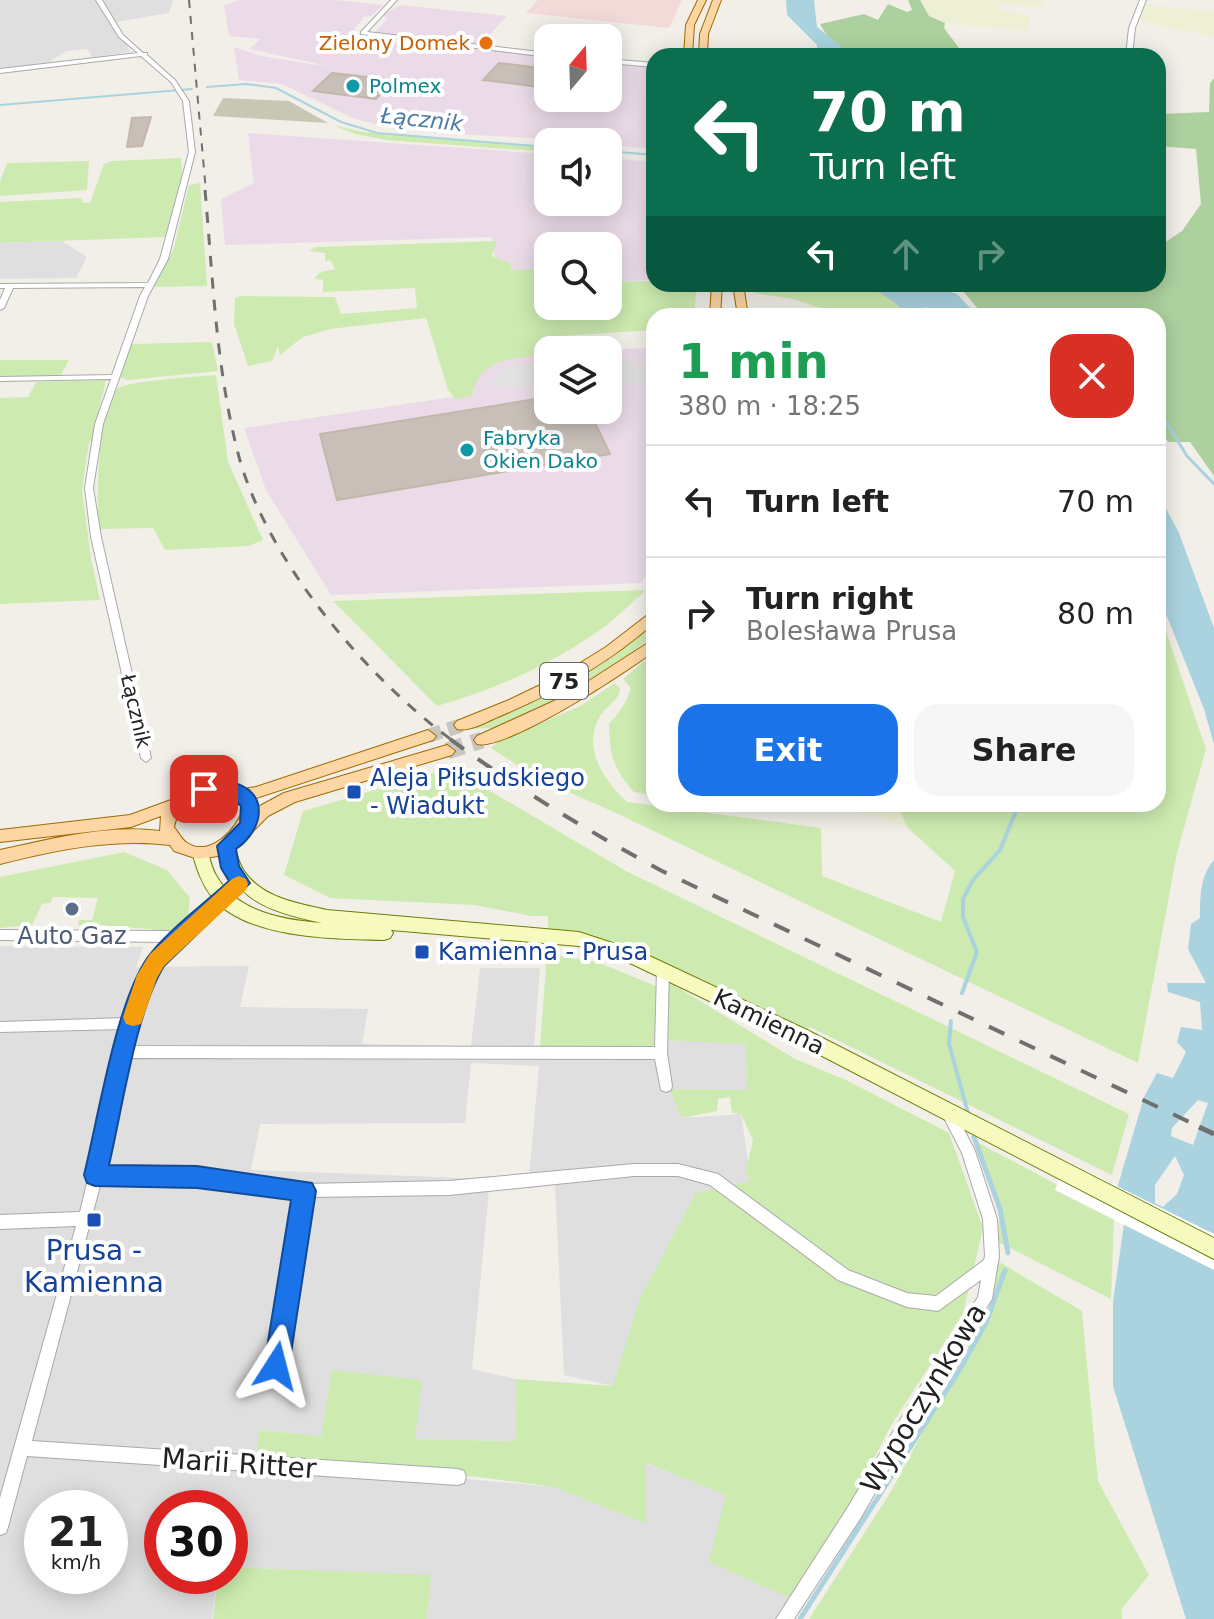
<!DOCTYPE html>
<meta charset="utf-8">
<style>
body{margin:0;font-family:"DejaVu Sans",sans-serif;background:#f6f6f6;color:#222;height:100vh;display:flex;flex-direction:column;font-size:30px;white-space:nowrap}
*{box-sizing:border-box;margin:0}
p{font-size:26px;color:#767676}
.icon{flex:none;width:44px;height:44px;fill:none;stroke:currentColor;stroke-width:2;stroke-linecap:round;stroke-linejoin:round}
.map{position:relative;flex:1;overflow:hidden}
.drawer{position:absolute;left:646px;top:308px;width:520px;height:504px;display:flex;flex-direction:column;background:#fff;border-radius:24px;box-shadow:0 4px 20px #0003}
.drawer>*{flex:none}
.top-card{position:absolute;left:646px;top:48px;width:520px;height:244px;border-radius:24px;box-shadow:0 4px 20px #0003;background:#0b6e4f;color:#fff;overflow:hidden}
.needle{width:52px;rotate:19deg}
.controls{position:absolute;left:534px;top:24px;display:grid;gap:16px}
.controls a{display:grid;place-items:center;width:88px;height:88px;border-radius:16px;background:#fff;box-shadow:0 4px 20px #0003;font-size:40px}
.speed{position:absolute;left:24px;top:1490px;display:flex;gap:16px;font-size:40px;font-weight:700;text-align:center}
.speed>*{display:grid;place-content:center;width:104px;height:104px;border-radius:50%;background:#fff;box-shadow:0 4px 20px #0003;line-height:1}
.speed small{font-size:20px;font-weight:400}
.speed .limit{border:12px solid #d22;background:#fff;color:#111}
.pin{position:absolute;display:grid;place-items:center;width:68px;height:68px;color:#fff;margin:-34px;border-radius:16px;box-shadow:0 4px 12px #0006}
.me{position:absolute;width:88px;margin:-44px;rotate:9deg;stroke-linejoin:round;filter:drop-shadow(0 0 6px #0008)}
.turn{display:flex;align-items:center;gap:28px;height:168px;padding:0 32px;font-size:36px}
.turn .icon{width:104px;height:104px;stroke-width:2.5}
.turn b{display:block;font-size:56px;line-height:68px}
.lanes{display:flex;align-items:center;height:76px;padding:0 32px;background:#0003;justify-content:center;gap:40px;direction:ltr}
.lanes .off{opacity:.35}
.round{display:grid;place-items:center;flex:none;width:84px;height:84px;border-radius:24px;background:#f6f6f6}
.head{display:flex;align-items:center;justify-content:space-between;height:136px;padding:0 32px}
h1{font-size:48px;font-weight:700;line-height:60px;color:#1e9e55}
.cta{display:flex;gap:16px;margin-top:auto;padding:16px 32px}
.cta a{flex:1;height:92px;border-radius:24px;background:#1a73e8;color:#fff;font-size:32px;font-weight:700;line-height:92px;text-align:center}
.cta a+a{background:#f6f6f6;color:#222}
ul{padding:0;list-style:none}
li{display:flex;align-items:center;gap:24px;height:112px;padding:0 32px;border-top:2px solid #e0e0e0}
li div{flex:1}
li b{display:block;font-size:30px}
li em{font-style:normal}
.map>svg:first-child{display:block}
.residential{fill:#e0dfdf;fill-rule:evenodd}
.commercial{fill:#f2dad9}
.industrial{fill:#ebdbe8;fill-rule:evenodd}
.construction{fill:#c7c7b4}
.farmland{fill:#eef0d5}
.grass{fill:#cdebb0}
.forest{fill:#add19e}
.parking{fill:#e2e2e2}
.water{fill:#aad3df;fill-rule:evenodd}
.pier{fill:#fff}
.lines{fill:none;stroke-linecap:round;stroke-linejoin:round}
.stream-far3{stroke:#aad3df;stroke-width:2}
.stream-far2{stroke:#aad3df;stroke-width:3}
.stream-far1{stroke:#aad3df;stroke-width:4}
.stream{stroke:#aad3df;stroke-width:5}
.building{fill:#c7bfb8;stroke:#c4b6ab;stroke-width:2}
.primary-tunnel-far1{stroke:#c8c6c1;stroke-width:14;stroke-dasharray:14 7;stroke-linecap:butt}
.primary-tunnel{stroke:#c8c6c1;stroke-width:17;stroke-dasharray:17 9;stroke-linecap:butt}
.street-casing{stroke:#a9a9a9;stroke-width:2}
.secondary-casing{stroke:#707d05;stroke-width:2}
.primary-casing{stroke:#a06b00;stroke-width:2}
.street{fill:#fff;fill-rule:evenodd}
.secondary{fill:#f7fabf;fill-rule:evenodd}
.primary{fill:#fcd6a4;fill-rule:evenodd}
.rail-far3{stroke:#707070;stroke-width:2;stroke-dasharray:8 8;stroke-linecap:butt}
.rail-far2{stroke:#707070;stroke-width:3;stroke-dasharray:11 11;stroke-linecap:butt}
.rail-far1{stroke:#707070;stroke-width:4;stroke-dasharray:17 17;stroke-linecap:butt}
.rail{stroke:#707070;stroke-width:5;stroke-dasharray:22 22;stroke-linecap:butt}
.route{fill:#1a73e8;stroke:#114b97;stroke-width:2}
.slow{fill:#f59e0b}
.food-dot{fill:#e8710a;stroke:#fff;stroke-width:3}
.culture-dot{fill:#0f9aa8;stroke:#fff;stroke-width:3}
.transit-dot{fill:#1a4fb4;stroke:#fff;stroke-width:3}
.service-dot{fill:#5c6f8a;stroke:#fff;stroke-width:3}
.labels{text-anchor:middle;stroke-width:8;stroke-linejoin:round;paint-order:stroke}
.far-food-label{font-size:20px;fill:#c56008;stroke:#fff;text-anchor:end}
.far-culture-label{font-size:20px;fill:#0d838f;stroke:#fff;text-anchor:start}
.far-street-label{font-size:20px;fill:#222;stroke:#fff}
.far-water-label{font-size:22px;font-style:italic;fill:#4a7aab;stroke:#fff}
.shield{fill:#fff;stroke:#646464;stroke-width:2}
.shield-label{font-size:22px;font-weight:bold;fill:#222}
.transit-label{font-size:24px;fill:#164399;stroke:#fff;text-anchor:start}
.service-label{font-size:24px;fill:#4e5e75;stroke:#fff}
.street-label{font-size:24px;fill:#222;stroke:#fff}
.near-transit-label{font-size:28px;fill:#164399;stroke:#fff}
.near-street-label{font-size:28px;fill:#222;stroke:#fff}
</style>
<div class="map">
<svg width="1214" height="1619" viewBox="0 0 1214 1619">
<rect width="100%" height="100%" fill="#f2efe9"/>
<g class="residential">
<path d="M0,0H173L169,13L116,22L130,52L92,57L88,49L66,51L47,63L0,68Z"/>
<path d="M62,241L87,257L76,278L0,279V243Z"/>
<path d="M0,946L143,947L136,967L249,966L240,1007L368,1009L362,1044L471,1046L480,968H540L533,1059L669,1060L663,1040L746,1043L747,1090L669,1089L682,1118L741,1114L751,1181L613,1386L564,1375L555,1184L528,1189L539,1066L471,1063L465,1123L260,1124L251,1170L490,1179L472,1369L515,1379L516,1441L414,1439L332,1370L321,1436L259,1430L257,1460L554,1487L646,1524L645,1463L727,1495L790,1598L777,1619H427L431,1576L230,1567V1508H162V1576H218L212,1619H0ZM42,1508H110V1576H42Z"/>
</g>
<path class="commercial" d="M538,0H682L669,28L526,13Z"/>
<g class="industrial">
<path d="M238,0H336L383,5L371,16L364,17L349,36L548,57V98H608V64L648,68L653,70L654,149L608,145V142L437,133L389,127L355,119L282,84L239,80L234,47L261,56L336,68L249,49L261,39L229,36L224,6Z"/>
<path d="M400,5L507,16L481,44L374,33L387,19L383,15Z"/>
<path d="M248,133L548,154V202H608V158L654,162V280L608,282V246H548V283L499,285L492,237L225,245L221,199L254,183Z"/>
<path d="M654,348V560L641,583L331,595L266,490L244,428L473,394L474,387L460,354ZM548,350H608V410H548Z"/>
</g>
<path class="construction" d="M223,98L289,101L328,123L213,116Z"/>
<g class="farmland">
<path d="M920,0H1043V1L1040,7L994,3L1004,11L1030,15L1028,31L945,23L929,16Z"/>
<path d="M1144,4L1214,12V37L1152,24L1139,18Z"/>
<path d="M835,804H896L908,828Z"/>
</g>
<g class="grass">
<path d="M333,125L363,132L548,148V152L386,140L355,134Z"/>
<path d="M181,158L182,175L165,237L0,243V202L81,198L83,203H90L104,164L111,161Z"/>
<path d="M89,161L87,190L0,196V181L7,163Z"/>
<path d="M200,183L207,286L154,287L174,248L189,185Z"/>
<path d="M497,241L492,256L510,263L512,270L548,269V306H608V282L654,281V284H697L694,316H654V330L544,337L545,353C512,362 481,354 472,396L455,399L448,390L426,318L330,329L303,337L280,355L278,346L272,361L248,366L234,324L235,298L241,296L335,297L341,314L417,308L415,288L323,292V280L315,279C319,270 327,271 335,269L330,260L325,261V253L309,251L316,247Z"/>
<path d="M752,284H869L912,316H826V310L793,299L754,293Z"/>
<path d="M212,342L218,371L128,380L118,377L131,344Z"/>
<path d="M0,360H69L61,375L0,377Z"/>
<path d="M216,375L228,462L263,540L249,546L165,550L153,528L99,529C96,504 98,405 117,389C128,380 198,377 216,375Z"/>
<path d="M106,380L92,440L89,442L82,490L91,558L100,600L0,604V398L28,397L36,382Z"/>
<path d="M646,590C629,605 613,622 594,634C546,667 493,690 437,706L333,601Z"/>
<path d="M1158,608L1206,749L1177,853L1138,1063L616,813L539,779L491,748L499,741L580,706L615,683L620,688L619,694C614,703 604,709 599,718C582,750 605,781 627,802L821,828L822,876L941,922L955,871L908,828L896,804H1158Z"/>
<path d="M654,623V636L576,693L485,732L491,728L469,729C535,701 601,673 654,623Z"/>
<path d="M654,653V795L634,792C613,768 610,756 609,724C619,713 627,702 631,688L623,679Z"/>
<path d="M451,768L626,871L1129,1114L1112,1175L810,1027L805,1032L629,946L548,928V916H532L474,905L330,898L284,875L303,811Z"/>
<path d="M124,852L167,870L190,898L188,918L174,931L97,925L95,929L78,925L79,920H92L98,898L53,897L50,903L42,904L32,925L0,928V877Z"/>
<path d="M547,954L597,962L656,986L654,1050L540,1046Z"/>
<path d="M669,982L795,1059L846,1080L949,1133L983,1228L963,1314L892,1424L836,1531L790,1598L709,1562L726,1495L646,1463V1524L554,1487L479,1477L257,1460L259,1430L321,1436L332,1370L422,1380L415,1439L516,1441L515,1379L613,1386L640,1298L696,1193L750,1181L746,1170L753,1140L741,1114L732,1113L730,1097L718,1099L717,1111L682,1118L669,1089L747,1090L746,1044L663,1040L666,983Z"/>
<path d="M973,1140L1114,1215L1111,1299L996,1241L1000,1216Z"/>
<path d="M994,1259L1082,1311L1098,1481L1149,1575L1121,1610L1122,1619H809L892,1490L990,1305Z"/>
<path d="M230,1567L431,1575L427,1619H213L218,1576H230Z"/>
</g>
<g class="forest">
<path d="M908,0H920L929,16L945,23L944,28L965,56H853L829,39L820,24L864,14L878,20L888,4L907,12L912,10Z"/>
<path d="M1214,78V476L1190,442H1169L1158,432V316H984L957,284H1158V247L1182,231L1201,204L1196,149L1158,146V114L1209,112L1210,83Z"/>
</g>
<g class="parking">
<path d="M635,360V365H650L654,372L653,384L608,385V361Z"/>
<path d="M548,363V386L495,387L489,384V381L497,378L499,371L513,365Z"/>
</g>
<g class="water">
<path d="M786,0H814L817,27L853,56H815L813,52L817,50V45L787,15Z"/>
<path d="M869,284H924L957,294L978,316H950L941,310L924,307L936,316H912Z"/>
<path d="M1158,493L1179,533L1214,628V744L1204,709L1158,594Z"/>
<path d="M1214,860V1619H1186L1113,1386V1302L1124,1224L1111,1209L1144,1097L1157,1073L1173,1078L1186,1052L1177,1042L1181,1027L1202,1030L1200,1002L1168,992L1167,983H1206L1188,949L1191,924L1200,918C1200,897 1200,876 1214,860ZM1198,1100L1208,1103L1193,1145L1171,1136L1172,1128ZM1175,1156L1184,1175L1177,1194L1163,1207L1155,1203V1185Z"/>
</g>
<path class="pier" d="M1066,1161L1214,1234V1270L1055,1190Z"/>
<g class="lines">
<g class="stream-far3">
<path d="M207,87L246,84L276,88L341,122L377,133L548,147"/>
<path d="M0,105L192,89"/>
<path d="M608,151L654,155"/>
</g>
<path class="stream-far2" d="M1166,422L1187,456L1214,484"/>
<g class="stream-far1">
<path d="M962,993L977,952L963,917V899L973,880L1000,850L1019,804"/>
<path d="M951,1021L949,1044L968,1113"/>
</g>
<g class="stream">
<path d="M974,1137L1000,1209L1008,1253"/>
<path d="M800,1619L957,1374L986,1323L1005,1270"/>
</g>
</g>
<g class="building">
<path d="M499,63L548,69V88L483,80Z"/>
<path d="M332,73L395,80L376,99L313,91Z"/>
<path d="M151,117L142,146L127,147L132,118Z"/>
<path d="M548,397V410H589L610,454L337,500L320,434Z"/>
</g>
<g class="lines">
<g class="primary-tunnel-far1">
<path d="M428,736L462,725"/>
<path d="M479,741L482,740"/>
</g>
<path class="primary-tunnel" d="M447,751L482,740"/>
<g class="street-casing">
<g id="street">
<path d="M96,0H102L123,35L143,53H147V55L175,80L189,101L195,152L168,259L148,296L103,424L93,488L101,537L151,758L146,762L141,758L91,537L85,488L95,424L111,379L0,381V377L112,375L140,296L145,287L13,288L4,308L0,310V300L5,288H0V284L148,283L160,259L189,152L183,101L171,82L141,56L0,73V69L138,53L119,37Z"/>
<path d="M391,0H397L367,32L548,53V57L361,34V32Z"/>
<path d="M1140,0H1146L1135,28L1132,56H1126L1129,28Z"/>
<path d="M608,59L654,63V67L608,63Z"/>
<path d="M240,878L244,880L246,883L244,886L161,964L153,977L133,1046L655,1047L657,970L659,966L663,965L667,966L669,970L667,1053L672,1086L671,1090L666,1092L661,1090L655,1059L130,1058L104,1169L197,1171L304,1184L449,1181L634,1164H678L718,1174L848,1270L907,1293L936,1296L984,1260L985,1256L983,1219L962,1153L942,1114L944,1110L949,1108L954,1110L975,1151L997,1219L999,1256L992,1299L925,1405L860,1519L794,1619H776L848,1507L915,1395L978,1297L981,1280L938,1311L907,1307L838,1280L710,1185L678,1176H634L449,1195L310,1197L284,1366L281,1371L276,1374L271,1371L268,1366L296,1197L197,1183L101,1182L32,1441L458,1469L464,1471L466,1477L464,1483L458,1485L27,1456L8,1527L6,1533L0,1535V1498L76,1226L0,1229V1215L80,1212L124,1029L0,1032V1022L127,1018C139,982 140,968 169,942L0,940V930L168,931L176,935L236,880Z"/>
</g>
</g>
<g class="secondary-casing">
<path id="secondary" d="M226,840L232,841C236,851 238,862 244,871C262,898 297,903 327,910L579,932L643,953L807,1030L1214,1238V1259L795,1042L632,964L579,946L391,930L393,933L390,938L384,940C335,939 246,939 212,897C201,883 197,869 192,852L194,847H206C210,857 211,868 217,877C238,912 283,920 322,923C269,911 234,902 218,846L220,841Z"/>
</g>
<g class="primary-casing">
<g id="primary">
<path d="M698,0H706L694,25L692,56H684L686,25Z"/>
<path d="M713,0H721L708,34L707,56H699L700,34Z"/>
<path d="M712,284H722L720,316H710Z"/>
<path d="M733,284H743L748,316H738Z"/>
<path d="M654,610V623C608,664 555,693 498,717C486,722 469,732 457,729L454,725L457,721L509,700L559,676L606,647Z"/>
<path d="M654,639V651C627,672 506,751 477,744L474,740L477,736L567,695Z"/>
<path d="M428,730L436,736L433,740L253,799L258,807L284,793L447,745L455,751L452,755L295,802L268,816L241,843L218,856L198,859L174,851L170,845C112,838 56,850 0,864V850C52,839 106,824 160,831L161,816L131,827L0,842V830L130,815L171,800L187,788L211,782L221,781L243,789L256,787ZM220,793L237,800L243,809C237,829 210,858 187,843C182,840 178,832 174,827C179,803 198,794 220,793Z"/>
</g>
</g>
<use href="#street" class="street"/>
<use href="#secondary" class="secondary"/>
<use href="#primary" class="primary"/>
<path class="rail-far3" d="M189,0L206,192"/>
<path class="rail-far2" d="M205,190C213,279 216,370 239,457C268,562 366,677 453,741"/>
<path class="rail-far1" d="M450,739C518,789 588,831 662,871L1204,1129"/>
<path class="rail" d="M1199,1127L1214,1134"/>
</g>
<path class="route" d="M204,782C213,782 222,781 230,782C271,790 264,830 236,849L239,866L250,883L164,966C136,1011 122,1110 109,1165L197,1166L312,1183L316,1191L289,1366L285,1375L276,1378L268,1375L264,1366L291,1200L197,1188L95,1186L87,1183L84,1175C98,1119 116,1002 148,957C167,931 204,904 229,881L221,868L217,846L240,823L241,806L227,795L198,793L195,789Z"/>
<path class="slow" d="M239,876L246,879L248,884L246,890L164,966L157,978L141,1024L133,1026L126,1024L123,1017L137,975L150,954L232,879Z"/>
<circle class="food-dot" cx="486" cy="43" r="8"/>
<g class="culture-dot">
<circle cx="353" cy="86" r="8"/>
<circle cx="467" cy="450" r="8"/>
</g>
<g class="transit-dot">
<rect x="346" y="784" width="16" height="16" rx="4"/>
<rect x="414" y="944" width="16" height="16" rx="4"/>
<rect x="86" y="1212" width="16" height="16" rx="4"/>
</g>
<circle class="service-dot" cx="72" cy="909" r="8"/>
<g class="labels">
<g class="far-food-label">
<text x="470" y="50">Zielony Domek</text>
</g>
<g class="far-culture-label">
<text x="369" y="93">Polmex</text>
<text x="483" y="445">Fabryka<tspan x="483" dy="23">Okien Dako</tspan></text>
</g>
<g class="far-street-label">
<text transform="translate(136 711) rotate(77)" y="7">Łącznik</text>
</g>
<g class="far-water-label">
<text transform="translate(422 119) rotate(6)" y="8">Łącznik</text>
</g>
<rect class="shield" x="540" y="663" width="48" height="36" rx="6"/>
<g class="shield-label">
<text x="564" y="689">75</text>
</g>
<g class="transit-label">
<text x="370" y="786">Aleja Piłsudskiego<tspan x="370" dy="28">- Wiadukt</tspan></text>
<text x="438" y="960">Kamienna - Prusa</text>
</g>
<g class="service-label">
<text x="72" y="944">Auto Gaz</text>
</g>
<g class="street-label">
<text transform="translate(769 1022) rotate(26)" y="8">Kamienna</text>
</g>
<g class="near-transit-label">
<text x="94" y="1260">Prusa -<tspan x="94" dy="32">Kamienna</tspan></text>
</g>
<g class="near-street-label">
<text transform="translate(923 1398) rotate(-59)" y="10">Wypoczynkowa</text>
<text transform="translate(239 1463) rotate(4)" y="10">Marii Ritter</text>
</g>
</g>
</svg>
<div class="controls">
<a><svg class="needle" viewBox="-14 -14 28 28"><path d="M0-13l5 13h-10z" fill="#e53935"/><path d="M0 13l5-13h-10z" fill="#767676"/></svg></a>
<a><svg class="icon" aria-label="sound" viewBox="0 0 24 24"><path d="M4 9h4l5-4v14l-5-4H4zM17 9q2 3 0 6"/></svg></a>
<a><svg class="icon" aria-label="search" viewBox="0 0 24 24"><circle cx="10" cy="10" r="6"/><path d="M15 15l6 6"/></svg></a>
<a><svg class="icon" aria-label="layers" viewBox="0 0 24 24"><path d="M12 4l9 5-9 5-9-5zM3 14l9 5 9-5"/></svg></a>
</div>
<div class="speed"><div>21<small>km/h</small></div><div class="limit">30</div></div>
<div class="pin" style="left:204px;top:789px;background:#d93025"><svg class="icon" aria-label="arrive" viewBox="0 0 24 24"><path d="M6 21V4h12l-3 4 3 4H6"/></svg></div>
<svg class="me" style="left:276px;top:1366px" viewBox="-20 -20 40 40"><path d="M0-17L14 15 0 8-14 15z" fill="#1a73e8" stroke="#fff" stroke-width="4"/></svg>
<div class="top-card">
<div class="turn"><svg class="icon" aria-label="left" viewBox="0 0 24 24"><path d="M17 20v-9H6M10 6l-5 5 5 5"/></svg><div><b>70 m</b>Turn left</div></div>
<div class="lanes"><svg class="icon" aria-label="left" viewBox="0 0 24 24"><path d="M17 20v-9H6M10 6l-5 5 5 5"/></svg><svg class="icon off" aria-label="ahead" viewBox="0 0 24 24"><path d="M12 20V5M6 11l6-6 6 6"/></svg><svg class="icon off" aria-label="right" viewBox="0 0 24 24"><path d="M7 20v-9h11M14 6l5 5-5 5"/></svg></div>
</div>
<section class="drawer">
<div class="head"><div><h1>1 min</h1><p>380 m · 18:25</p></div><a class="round" style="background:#d93025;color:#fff"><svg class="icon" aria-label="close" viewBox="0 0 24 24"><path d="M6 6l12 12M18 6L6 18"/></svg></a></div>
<ul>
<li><svg class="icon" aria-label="left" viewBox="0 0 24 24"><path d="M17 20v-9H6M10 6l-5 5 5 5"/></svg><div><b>Turn left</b></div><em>70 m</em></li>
<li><svg class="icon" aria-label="right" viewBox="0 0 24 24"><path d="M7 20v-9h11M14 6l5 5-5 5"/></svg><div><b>Turn right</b><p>Bolesława Prusa</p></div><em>80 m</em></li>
</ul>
<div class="cta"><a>Exit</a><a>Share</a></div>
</section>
</div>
